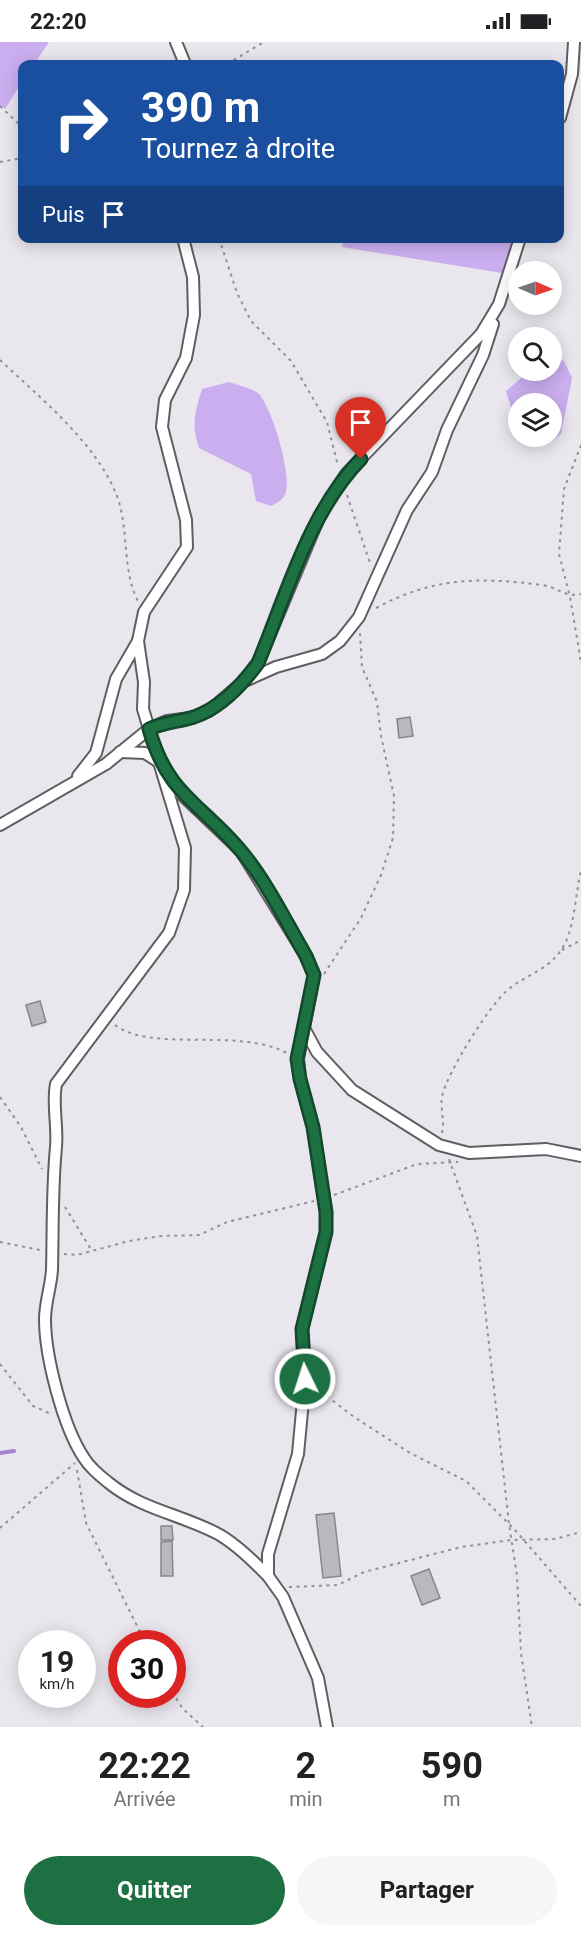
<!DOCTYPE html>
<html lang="fr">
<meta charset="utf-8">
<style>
body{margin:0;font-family:Roboto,sans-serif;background:#f6f6f6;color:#202124;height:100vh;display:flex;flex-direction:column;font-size:22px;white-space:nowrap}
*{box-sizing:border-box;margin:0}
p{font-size:20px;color:#757577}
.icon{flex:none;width:33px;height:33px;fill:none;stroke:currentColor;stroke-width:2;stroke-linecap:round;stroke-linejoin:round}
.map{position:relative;height:1685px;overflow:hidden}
.details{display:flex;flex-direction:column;background:#fff;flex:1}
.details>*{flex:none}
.guide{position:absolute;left:18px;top:18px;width:546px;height:183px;border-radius:12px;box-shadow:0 3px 15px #0003;background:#1a4fa0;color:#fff;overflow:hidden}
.needle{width:39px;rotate:92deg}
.controls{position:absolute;left:508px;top:219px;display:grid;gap:12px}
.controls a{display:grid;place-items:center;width:54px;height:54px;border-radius:50%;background:#fff;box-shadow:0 3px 15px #0003;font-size:30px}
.speed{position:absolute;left:18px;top:1588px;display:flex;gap:12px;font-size:30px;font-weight:700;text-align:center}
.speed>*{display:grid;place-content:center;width:78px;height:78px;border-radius:50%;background:#fff;box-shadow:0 3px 15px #0003;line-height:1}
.speed small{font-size:15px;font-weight:400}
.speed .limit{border:9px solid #d22;background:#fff;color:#111}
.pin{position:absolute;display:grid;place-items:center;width:51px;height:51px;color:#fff;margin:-62px -26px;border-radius:50% 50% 50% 0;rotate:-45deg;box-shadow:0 0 6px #0007}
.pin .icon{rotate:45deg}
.me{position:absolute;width:66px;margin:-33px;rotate:356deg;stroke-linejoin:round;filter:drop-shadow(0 0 4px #0008)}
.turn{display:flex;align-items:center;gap:21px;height:126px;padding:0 24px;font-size:27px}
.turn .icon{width:78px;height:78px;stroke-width:2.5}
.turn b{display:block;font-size:42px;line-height:51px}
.then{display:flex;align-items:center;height:57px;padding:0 24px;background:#0003;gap:12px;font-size:22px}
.eta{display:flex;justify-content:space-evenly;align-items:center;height:102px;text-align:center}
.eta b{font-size:36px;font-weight:700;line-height:42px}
.action{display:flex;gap:12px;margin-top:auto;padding:12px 24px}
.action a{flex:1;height:69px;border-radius:36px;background:#1c7042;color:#fff;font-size:24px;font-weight:700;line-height:69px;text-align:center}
.action a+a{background:#f6f6f6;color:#202124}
.status{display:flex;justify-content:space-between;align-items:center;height:42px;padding:0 30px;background:#fff;direction:ltr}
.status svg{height:16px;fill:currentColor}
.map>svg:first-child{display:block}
.green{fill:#cbaef0}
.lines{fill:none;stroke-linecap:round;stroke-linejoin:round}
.stream{stroke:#a581cf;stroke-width:4}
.building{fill:#bab8be;stroke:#88868c;stroke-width:1.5}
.minor-casing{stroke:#605d63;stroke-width:14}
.path{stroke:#929095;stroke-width:2;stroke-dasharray:3 4.5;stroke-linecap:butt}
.minor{stroke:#fff;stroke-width:10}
.route-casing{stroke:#12492b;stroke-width:15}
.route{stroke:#1c7042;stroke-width:10}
</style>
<div class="status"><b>22:20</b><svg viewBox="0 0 49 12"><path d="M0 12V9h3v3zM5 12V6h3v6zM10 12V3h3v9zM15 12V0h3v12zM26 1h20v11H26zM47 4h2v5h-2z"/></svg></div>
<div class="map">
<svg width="581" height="1685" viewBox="0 0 581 1685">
<rect width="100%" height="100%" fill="#e9e6ed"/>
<g class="green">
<path d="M0,0H49L34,22H22V40L5,67L0,64Z"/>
<path d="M344,196L520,197L508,232L342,205Z"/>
<path d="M552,316L564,319L572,336L561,392L553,398L547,395L552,394V362H519V378L514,375L506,349L530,329L552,328Z"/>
<path d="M229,340C237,343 252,346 259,352C272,366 291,430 286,449C284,458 278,460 271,464L256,459L251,432L199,406C191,384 195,369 202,347Z"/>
</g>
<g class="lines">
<path class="stream" d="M0,1411L14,1409"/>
</g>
<g class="building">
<path d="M410,675L413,694L399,696L397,677Z"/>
<path d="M40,959L46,980L32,984L26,963Z"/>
<path d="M334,1471L341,1534L323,1536L316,1473Z"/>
<path d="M161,1484H172L173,1498H161Z"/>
<path d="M172,1499L173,1534H161V1500Z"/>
<path d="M429,1527L440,1556L422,1563L411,1534Z"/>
</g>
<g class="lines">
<g class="minor-casing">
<g id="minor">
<path d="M176,0L185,22"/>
<path d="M560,76L572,32L574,0"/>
<path d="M183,196L193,235L194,273L186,316L165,358L162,385L186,478L187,505L144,570L138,599L144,640L143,667L185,806L184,848L169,891L56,1042C52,1063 58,1084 56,1105C52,1146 53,1187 52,1228C51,1244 45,1261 45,1277C45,1314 63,1385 84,1416C90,1426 100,1434 109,1441C142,1468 184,1473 220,1493C238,1504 253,1519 268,1534"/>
<path d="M247,638L276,625L322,612L340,599L359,575L407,468L432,430L447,388L483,313L493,282"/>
<path d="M120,710L145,711L159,720L179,750L241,809L306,914L314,933L298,1017L300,1037L313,1085L326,1170V1190L302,1287L305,1337L298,1412L268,1512V1534L283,1555L318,1636L327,1685"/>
<path d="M78,734L96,711L116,637L138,599"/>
<path d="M0,783L106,722L149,687L167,679L191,676L209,669L244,639L258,621L320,473L346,432L481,292L499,262L520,196"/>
<path d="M305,988L317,1010L352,1048L439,1103L469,1111L546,1107L581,1114"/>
</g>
</g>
<g class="path">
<path d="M227,22L264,0"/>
<path d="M0,64L22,85"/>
<path d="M0,120L22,116"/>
<path d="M219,196L237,251L251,279L291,319L327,380L338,424"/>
<path d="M0,318C40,356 99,403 118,457C129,490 122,528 138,559"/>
<path d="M581,403L564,447L559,512L570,555L581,620"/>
<path d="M347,453L370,521"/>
<path d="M376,566C434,535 479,535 542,543C558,545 565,556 581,552"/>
<path d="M562,908L581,898"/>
<path d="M324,932L361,876L381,833L393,796L394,754L381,694L377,660L362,625L360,591"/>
<path d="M115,983C152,1011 238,985 287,1011"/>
<path d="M0,1055L21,1085L42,1127"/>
<path d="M442,1091C445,1079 440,1067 442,1055C446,1032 491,960 510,946C528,932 548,928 561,908C575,889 575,852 581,829"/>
<path d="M449,1117L477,1194L509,1482L517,1534L521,1611L532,1685"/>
<path d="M334,1153L417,1122L458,1120"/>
<path d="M65,1165L92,1209"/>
<path d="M0,1200L40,1208"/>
<path d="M64,1212L77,1213L129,1199L161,1194L199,1193L227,1180L314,1159"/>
<path d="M0,1322L33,1364L51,1372"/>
<path d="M315,1345L354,1375L410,1411L466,1439L515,1488L581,1564"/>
<path d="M77,1428L86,1481L146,1602"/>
<path d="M0,1486L75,1421"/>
<path d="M289,1545L338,1543L364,1530L461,1505L511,1498L555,1497L581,1490"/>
<path d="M172,1650L183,1667L203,1685"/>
</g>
<use href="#minor" class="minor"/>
</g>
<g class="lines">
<g class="route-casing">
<path id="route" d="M305,1337L302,1287L326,1190V1170L313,1085L300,1037L297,1017L314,933L306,914C286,880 267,840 241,809C201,761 168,754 149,687C165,680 178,680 194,675C220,666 242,643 258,621C286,554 309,470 361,417"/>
</g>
<use href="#route" class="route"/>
</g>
</svg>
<div class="controls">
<a><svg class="needle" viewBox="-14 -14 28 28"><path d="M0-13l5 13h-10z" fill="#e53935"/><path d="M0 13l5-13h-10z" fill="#757577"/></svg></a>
<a><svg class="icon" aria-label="search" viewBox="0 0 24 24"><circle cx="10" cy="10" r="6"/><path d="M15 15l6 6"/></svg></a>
<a><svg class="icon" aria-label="layers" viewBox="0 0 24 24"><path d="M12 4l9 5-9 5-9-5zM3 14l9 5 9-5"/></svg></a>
</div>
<div class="speed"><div>19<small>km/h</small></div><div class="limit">30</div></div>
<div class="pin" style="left:361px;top:417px;background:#d93025"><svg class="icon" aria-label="arrive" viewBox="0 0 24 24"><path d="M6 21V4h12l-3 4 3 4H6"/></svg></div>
<svg class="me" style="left:305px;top:1337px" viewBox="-20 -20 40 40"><circle r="17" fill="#1c7042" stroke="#fff" stroke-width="3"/><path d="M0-11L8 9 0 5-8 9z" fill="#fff"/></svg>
<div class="guide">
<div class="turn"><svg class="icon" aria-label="right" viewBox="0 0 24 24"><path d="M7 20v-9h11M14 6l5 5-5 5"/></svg><div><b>390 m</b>Tournez à droite</div></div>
<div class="then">Puis<svg class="icon" aria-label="arrive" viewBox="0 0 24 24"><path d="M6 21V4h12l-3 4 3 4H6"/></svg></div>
</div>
</div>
<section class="details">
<div class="eta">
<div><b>22:22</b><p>Arrivée</p></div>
<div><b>2</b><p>min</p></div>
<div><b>590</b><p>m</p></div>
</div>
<div class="action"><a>Quitter</a><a>Partager</a></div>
</section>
